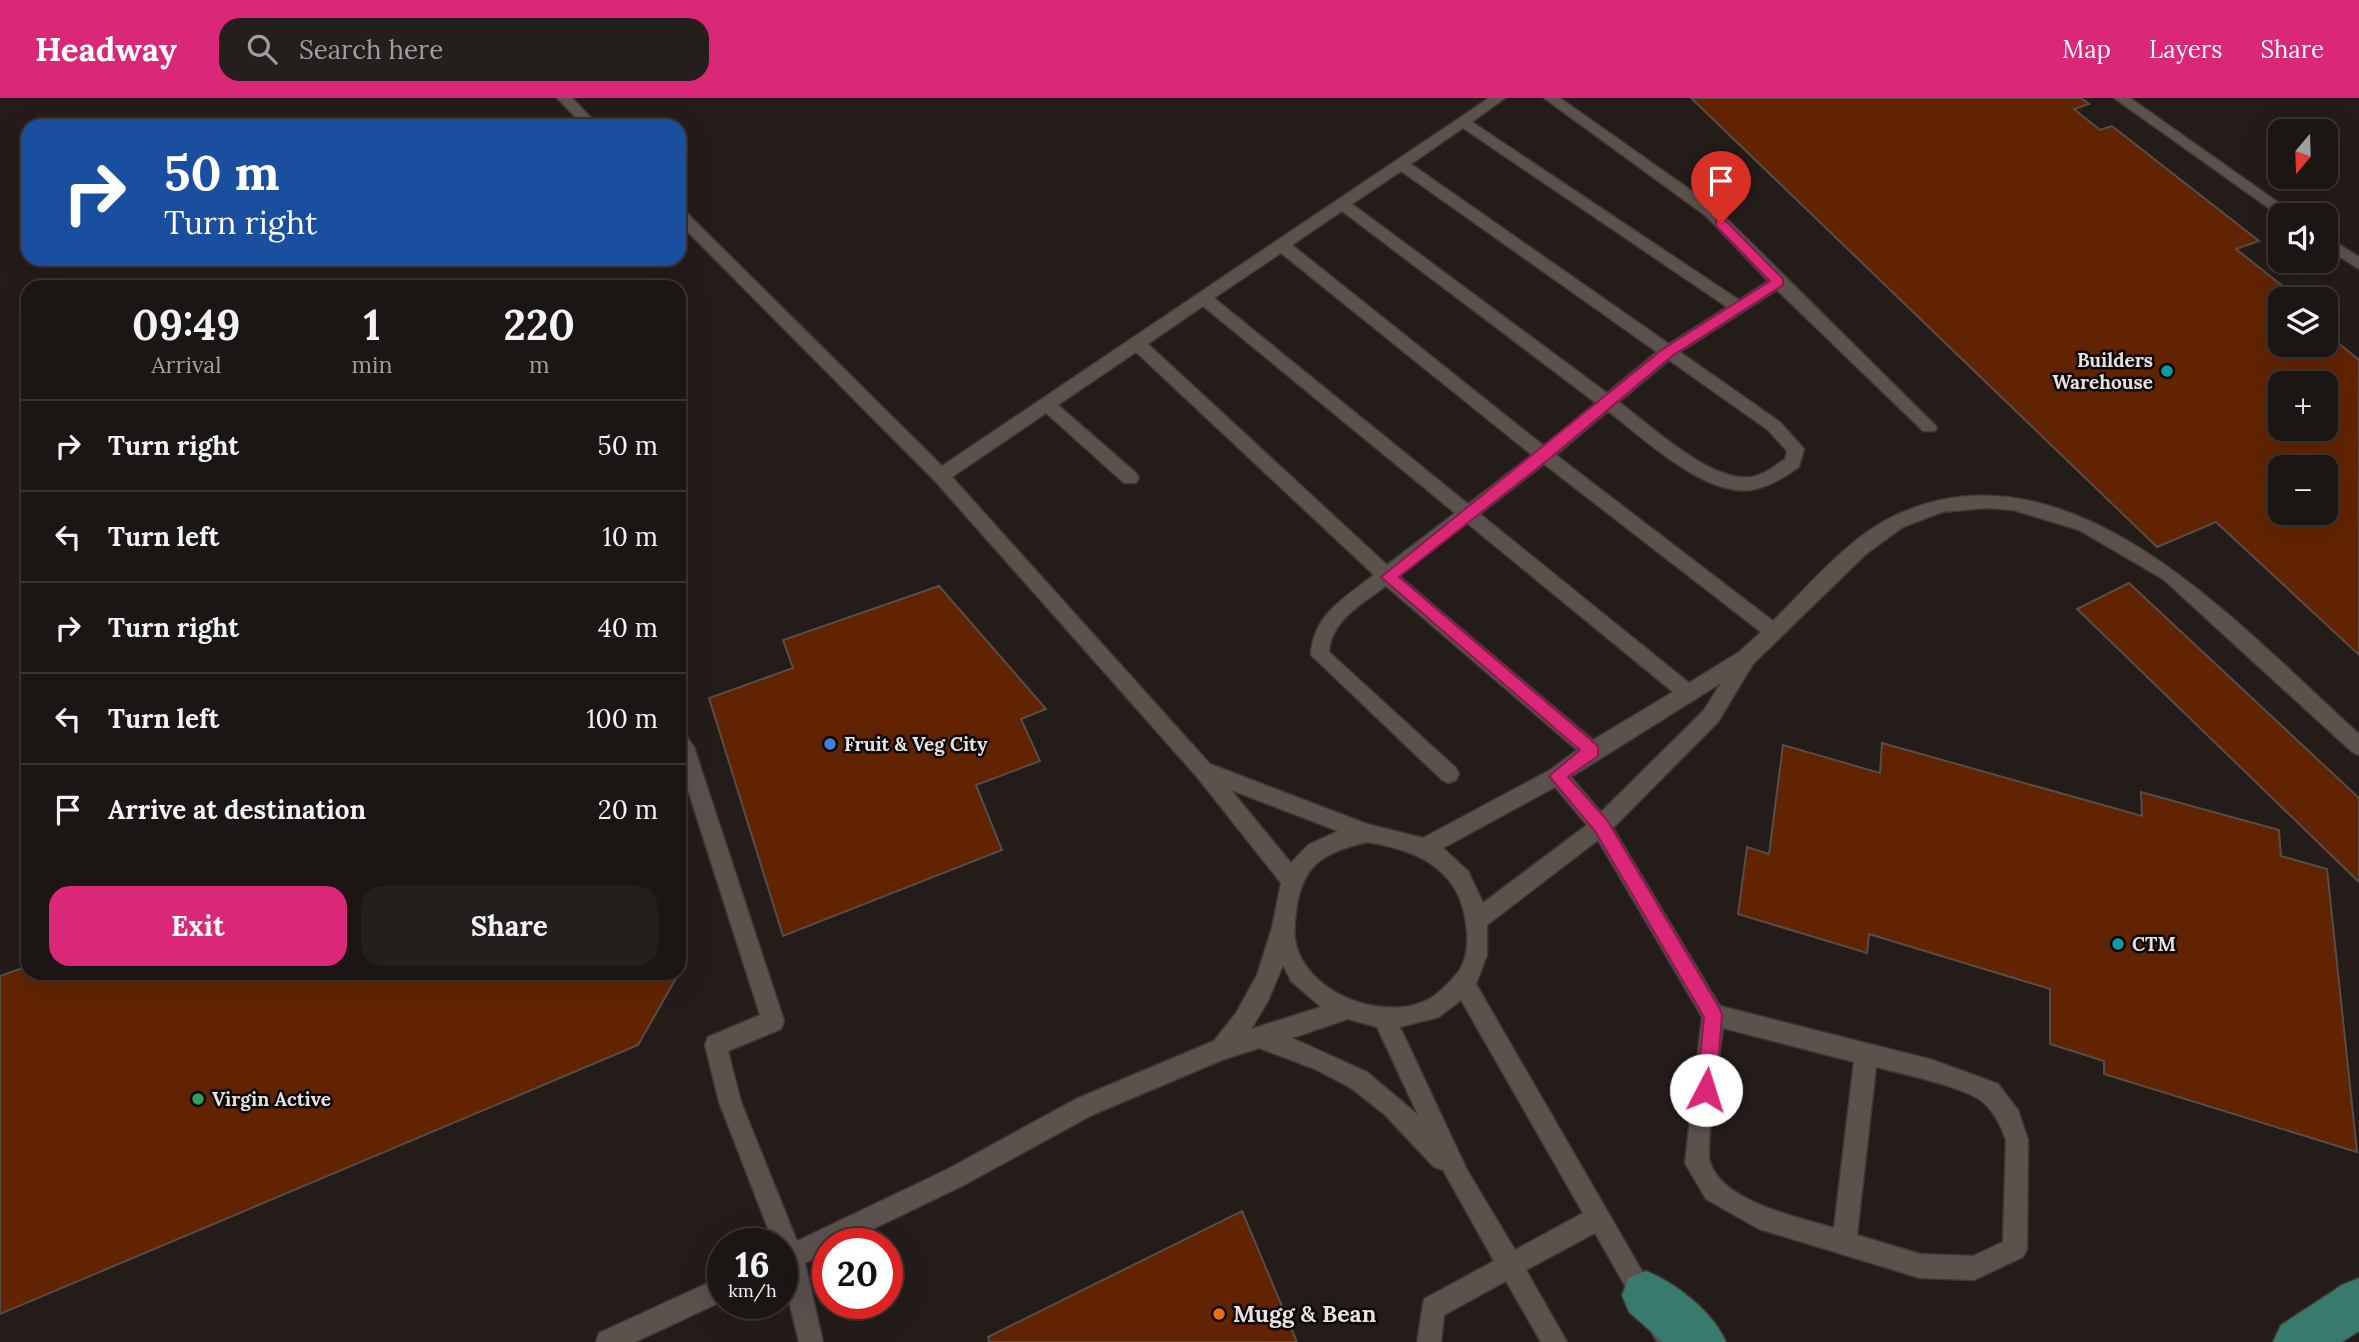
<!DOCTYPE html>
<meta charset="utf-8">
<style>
body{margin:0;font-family:Lora,serif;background:#241e1c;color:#f1f3f6;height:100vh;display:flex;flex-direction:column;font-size:26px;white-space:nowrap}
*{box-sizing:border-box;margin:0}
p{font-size:23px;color:#a09fa0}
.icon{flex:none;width:38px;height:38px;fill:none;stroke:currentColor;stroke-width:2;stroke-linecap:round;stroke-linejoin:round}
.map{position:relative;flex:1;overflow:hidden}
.drawer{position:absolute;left:21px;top:182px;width:665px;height:700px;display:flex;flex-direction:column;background:#1b1513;border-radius:21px;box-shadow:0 7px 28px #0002,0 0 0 2px #393433}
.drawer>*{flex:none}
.hud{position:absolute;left:21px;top:21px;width:665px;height:147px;border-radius:21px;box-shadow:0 7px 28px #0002,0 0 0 2px #393433;background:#1a4fa0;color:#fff;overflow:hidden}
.needle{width:46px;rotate:199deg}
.controls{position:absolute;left:2268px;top:21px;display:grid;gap:14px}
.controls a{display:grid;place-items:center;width:70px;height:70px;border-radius:14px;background:#1b1513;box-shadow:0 7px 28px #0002,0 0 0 2px #393433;font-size:35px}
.speed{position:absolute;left:707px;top:1130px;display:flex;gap:14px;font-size:35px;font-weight:700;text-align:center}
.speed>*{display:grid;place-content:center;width:91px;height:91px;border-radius:50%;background:#1b1513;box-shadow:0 7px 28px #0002,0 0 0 2px #393433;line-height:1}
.speed small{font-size:18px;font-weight:400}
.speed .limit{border:10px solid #d22;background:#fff;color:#111}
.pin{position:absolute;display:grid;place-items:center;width:60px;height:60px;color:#fff;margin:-72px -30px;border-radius:50% 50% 50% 0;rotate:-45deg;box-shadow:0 0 7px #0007}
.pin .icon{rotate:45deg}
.me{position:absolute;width:77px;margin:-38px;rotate:5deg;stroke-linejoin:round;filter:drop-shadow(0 0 5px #0008)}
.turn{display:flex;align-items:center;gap:24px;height:147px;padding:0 28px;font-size:32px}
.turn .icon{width:91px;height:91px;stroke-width:2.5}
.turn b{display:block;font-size:49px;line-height:60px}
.eta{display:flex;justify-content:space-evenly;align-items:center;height:119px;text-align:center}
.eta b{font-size:42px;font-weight:800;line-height:49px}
.action{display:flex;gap:14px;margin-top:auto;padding:14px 28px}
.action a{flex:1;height:80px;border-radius:21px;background:#db2777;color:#fff;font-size:28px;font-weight:800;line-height:80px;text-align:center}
.action a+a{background:#241e1c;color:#f1f3f6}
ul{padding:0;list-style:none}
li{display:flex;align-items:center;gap:21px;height:91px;padding:0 28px;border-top:2px solid #393433}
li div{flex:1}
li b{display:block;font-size:26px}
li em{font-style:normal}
header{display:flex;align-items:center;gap:42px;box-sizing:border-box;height:98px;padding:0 35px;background:#db2777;color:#fff}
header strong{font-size:33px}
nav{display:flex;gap:38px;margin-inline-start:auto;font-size:24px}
.search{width:490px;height:63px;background:#241e1c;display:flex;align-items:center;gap:18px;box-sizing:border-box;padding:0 24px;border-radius:21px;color:#a09fa0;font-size:26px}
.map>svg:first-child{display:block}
.building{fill:#622400;stroke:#564d49;stroke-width:2;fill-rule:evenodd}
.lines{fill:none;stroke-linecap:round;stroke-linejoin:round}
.lane-casing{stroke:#3d3735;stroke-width:3}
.primary-casing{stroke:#3d3735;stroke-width:3}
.lane{fill:#5b524e;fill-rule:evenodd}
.primary{fill:#387a6e;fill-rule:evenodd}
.route{fill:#db2777;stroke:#8e194d;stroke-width:2}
.culture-dot{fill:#0f9aa8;stroke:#0a0706;stroke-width:2.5}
.shop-dot{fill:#3f7fe0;stroke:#0a0706;stroke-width:2.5}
.leisure-dot{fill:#2e9e5b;stroke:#0a0706;stroke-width:2.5}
.food-dot{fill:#e8710a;stroke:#0a0706;stroke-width:2.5}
.labels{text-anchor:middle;stroke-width:5;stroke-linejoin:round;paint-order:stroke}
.poi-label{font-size:19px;font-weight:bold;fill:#e7e1df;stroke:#0a0706;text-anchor:start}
.near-poi-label{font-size:23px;font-weight:bold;fill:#e7e1df;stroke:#0a0706;text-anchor:start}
</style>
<header>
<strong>Headway</strong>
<div class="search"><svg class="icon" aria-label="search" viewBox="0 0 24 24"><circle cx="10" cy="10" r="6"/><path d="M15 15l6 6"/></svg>Search here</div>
<nav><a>Map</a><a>Layers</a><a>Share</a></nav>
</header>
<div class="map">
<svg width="2359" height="1244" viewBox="0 0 2359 1244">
<rect width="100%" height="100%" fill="#241c19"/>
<g class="building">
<path d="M1691,0H2081L2089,6L2074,11L2100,32L2112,28L2259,143L2236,151L2299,201H2280V247H2326V235L2359,262V557L2216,424L2157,449ZM2280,285H2326V331H2280ZM2280,369H2326V415H2280Z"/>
<path d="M2129,485L2359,700V784L2077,511Z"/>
<path d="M939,488L1046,611L1021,621L1040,663L976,687L1002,752L783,838L709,600L793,570L783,542Z"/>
<path d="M1882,645L2142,718L2141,694L2279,732L2281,758L2327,771L2357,1054L2104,976V963L2050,946V891L1869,836L1867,855L1738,816L1747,749L1769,756L1783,647L1880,675Z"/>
<path d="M28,868V875L678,877L638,947L0,1216V878Z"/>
<path d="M1242,1113L1297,1244H989L988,1239Z"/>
</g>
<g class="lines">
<g class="lane-casing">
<g id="lane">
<path d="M557,0H572L599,28H584Z"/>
<path d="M1489,0H1505L1472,24L1739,202L1768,183L1706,118L1544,0H1560L1716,110L1937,329L1935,333H1923L1777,192L1680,254L1780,324L1804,351L1799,369C1785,379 1769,389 1751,392C1704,398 1643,340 1608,313L1556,357L1773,523C1809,488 1847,441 1892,419C2069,332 2241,530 2359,636V657L2352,654L2163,481L2079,432L2013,412L1986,410L1942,414L1903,429L1866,456L1753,566L1718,624L1613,730L1720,908L1933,962L1998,986L2018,1012L2028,1042L2027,1151L2023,1159L1974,1182L1920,1180L1759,1131L1706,1101L1685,1065L1702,919L1598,742L1487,827V857L1476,886L1683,1244H1657L1595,1135L1526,1172L1567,1244H1541L1506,1183L1444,1217L1441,1244H1417L1424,1201L1494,1163L1443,1072L1434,1069L1384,1016L1351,990L1315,971L1259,950L1222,962L1092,1017L962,1088L842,1146H828V1153L805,1165L823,1244H799L782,1175V1146H774L719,1004L705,947L708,939L760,917L679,664V635L686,638L694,649L784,923L781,931L728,953L741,1004L797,1143L946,1072L1076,1001L1214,943L1236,915L1257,877L1272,830L1281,785L1197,679L935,383L679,125V111L684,112L942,368ZM1463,30L1727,209L1669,246L1411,66ZM1401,73L1657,254L1607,295L1352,106ZM1342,113L1596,305L1544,348L1292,147ZM1281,155L1532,357L1468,406L1214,200ZM1203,208L1455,415L1387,467L1148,246ZM1136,254L1374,477C1344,500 1313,517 1311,557L1442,682L1449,685L1456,682L1459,676L1456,670L1329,554C1331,522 1362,506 1386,488L1577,652L1550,672L1423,740L1367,726L1210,666L952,379L1046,315L1124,385H1136L1139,380L1136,375L1058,307ZM1669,262L1768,332L1787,353L1785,361C1775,368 1764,377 1751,379C1710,384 1651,328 1619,304ZM1544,366L1761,534L1739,554L1689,585L1480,416ZM1467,425L1673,594L1593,642L1399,478ZM1721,585L1704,612L1601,714L1571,679ZM1555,689L1587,727L1483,805L1468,773L1443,750ZM1231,692L1338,733L1308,747L1291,765ZM1367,744C1422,753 1463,773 1467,834C1468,851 1466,866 1454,879C1447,887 1435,899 1425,903C1383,922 1315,898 1298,853C1292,837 1295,822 1297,806C1305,763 1328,754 1367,744ZM1283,867L1291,883L1321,909L1251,931L1268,903ZM1461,902L1583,1115L1515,1152L1467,1072L1400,929L1439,919ZM1348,921L1377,929L1418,1017L1367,974L1292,940ZM1723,930L1854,964L1834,1130C1798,1119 1722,1104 1710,1064C1705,1051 1720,952 1723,930ZM1876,969C1899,975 1969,990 1984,1005C1995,1015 2001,1028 2006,1042L2003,1144L1973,1158L1920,1156L1857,1137Z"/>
<path d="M2114,0H2130L2296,117L2280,118Z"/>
<path d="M2326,138L2359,159V171L2326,150Z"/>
<path d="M723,1178V1203L635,1244H596L599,1235Z"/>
</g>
</g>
<g class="primary-casing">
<g id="primary">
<path d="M1646,1173C1676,1185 1713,1214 1726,1244H1663L1629,1214L1622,1197L1629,1180Z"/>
<path d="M2359,1180V1233L2342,1244H2273L2281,1227L2342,1187Z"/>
</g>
</g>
<use href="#lane" class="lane"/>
<use href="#primary" class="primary"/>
</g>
<path class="route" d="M1716,122H1725L1783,181V187L1672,258L1549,361L1399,479L1598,648V658L1568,679L1607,722L1720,911L1722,917L1716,992L1713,998L1706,1001L1700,998L1697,992L1704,919L1595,733L1549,678L1580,652L1381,479L1663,251L1770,183L1716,128Z"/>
<g class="culture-dot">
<circle cx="2167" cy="273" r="7"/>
<circle cx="2118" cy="846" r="7"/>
</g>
<circle class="shop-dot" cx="830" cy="646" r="7"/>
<circle class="leisure-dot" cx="198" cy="1001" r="7"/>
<circle class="food-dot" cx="1219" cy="1216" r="7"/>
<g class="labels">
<g class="poi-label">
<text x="2153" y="269" text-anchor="end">Builders<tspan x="2153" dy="22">Warehouse</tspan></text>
<text x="844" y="653">Fruit &amp; Veg City</text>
<text x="2132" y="853">CTM</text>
<text x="212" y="1008">Virgin Active</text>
</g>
<g class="near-poi-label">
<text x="1233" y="1224">Mugg &amp; Bean</text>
</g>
</g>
</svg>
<div class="controls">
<a><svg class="needle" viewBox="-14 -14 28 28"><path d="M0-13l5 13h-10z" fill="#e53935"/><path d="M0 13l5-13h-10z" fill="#a09fa0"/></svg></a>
<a><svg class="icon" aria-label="sound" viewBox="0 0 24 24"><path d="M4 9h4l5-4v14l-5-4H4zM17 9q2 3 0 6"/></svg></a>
<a><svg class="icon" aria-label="layers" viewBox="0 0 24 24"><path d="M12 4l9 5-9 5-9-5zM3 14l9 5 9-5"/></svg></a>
<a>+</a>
<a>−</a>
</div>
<div class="speed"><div>16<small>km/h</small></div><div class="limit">20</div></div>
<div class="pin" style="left:1721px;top:125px;background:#d93025"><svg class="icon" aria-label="arrive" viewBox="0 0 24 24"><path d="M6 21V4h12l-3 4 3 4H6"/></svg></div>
<svg class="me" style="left:1706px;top:992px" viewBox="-20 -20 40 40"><circle r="19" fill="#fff"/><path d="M0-13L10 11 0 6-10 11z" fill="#db2777"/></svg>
<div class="hud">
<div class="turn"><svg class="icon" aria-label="right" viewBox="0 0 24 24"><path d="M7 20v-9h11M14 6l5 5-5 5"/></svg><div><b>50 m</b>Turn right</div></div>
</div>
<section class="drawer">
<div class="eta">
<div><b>09:49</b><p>Arrival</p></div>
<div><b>1</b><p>min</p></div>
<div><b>220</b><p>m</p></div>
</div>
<ul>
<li><svg class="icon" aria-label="right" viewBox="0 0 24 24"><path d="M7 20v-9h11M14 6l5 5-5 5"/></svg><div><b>Turn right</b></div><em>50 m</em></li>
<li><svg class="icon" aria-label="left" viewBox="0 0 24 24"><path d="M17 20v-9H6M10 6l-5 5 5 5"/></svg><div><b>Turn left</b></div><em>10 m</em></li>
<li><svg class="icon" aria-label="right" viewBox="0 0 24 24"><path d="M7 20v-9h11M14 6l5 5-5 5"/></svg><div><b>Turn right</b></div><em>40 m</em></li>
<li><svg class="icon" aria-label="left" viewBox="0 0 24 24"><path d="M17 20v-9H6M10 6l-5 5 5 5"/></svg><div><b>Turn left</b></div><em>100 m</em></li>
<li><svg class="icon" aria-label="arrive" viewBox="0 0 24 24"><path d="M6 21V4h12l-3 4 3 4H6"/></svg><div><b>Arrive at destination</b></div><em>20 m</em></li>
</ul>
<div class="action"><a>Exit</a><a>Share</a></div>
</section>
</div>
